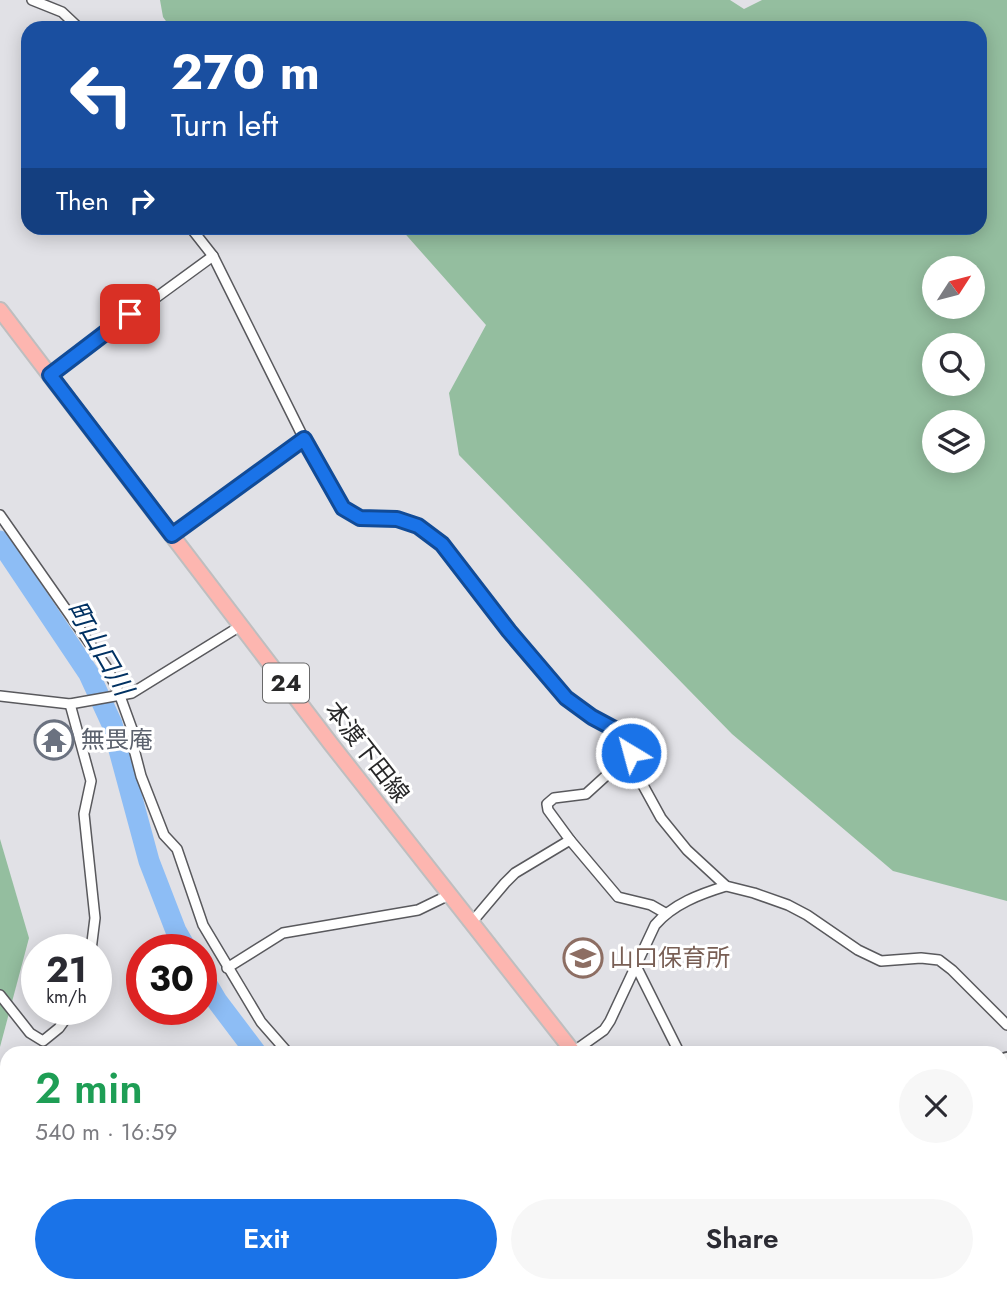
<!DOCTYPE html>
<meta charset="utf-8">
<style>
body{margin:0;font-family:Jost,"Noto Sans JP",sans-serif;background:#f7f7f7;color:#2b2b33;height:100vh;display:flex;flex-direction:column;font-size:26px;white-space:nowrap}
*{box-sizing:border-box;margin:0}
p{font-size:23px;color:#7c7c81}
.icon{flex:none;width:38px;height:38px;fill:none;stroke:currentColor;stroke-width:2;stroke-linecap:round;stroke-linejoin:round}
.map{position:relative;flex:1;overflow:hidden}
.drawer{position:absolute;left:0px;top:1046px;width:1008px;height:247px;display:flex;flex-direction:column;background:#fff;border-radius:21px 21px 0 0;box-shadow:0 4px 18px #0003}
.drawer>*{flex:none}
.banner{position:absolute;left:21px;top:21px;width:966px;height:214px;border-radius:21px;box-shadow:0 4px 18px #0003;background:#1a4fa0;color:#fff;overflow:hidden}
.needle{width:46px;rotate:54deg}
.tools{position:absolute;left:922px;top:256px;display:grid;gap:14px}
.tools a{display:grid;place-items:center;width:63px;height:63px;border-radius:50%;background:#fff;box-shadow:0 4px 18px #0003;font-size:35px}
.speed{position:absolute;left:21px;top:934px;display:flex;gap:14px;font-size:35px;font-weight:700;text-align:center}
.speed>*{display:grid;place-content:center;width:91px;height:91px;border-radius:50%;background:#fff;box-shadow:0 4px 18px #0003;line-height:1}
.speed small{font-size:18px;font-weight:400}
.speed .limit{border:10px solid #d22;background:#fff;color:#111}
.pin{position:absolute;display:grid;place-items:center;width:60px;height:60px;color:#fff;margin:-30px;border-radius:14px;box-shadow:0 4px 10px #0006}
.me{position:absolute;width:77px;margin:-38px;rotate:323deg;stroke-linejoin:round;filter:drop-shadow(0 0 5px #0008)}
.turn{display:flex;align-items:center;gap:24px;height:147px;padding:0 35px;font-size:32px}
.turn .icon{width:91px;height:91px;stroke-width:2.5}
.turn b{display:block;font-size:49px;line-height:60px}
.then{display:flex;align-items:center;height:66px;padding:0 35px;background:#0003;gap:14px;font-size:26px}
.round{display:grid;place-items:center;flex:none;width:74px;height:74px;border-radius:37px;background:#f7f7f7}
.head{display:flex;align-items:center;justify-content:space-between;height:119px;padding:0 35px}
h1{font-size:42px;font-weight:600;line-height:52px;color:#1e9e55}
.primary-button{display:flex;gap:14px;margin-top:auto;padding:14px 35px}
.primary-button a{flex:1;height:80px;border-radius:42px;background:#1a73e8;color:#fff;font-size:28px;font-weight:600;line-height:80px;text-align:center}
.primary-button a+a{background:#f7f7f7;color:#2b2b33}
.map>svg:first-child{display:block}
.green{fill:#94be9f;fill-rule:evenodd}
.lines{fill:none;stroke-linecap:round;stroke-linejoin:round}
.river{stroke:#8dbdf5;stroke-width:21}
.building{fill:#bfbbb9;stroke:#777372;stroke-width:2}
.minor-casing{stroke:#59595d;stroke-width:12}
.tertiary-casing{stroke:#59595d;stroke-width:16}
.primary-casing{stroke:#bebebf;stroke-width:18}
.minor{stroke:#fff;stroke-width:9}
.tertiary{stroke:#fff;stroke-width:12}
.primary{stroke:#fdb6b0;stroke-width:14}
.route-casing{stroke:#114b97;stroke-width:18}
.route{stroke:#1a73e8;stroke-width:12}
.labels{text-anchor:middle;stroke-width:6;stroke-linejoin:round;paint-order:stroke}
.shield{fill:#fff;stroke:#686869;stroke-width:2}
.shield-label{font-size:23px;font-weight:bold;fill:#282829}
.worship-label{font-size:24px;fill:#5b616d;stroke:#fff;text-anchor:start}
.street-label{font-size:24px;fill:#282829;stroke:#fff}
.education-label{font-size:24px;fill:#785e54;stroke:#fff;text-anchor:start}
.water-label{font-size:26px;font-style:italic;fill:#003162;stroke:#fff}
</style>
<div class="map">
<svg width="1007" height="1292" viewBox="0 0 1007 1292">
<rect width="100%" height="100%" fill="#e1e1e6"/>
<g class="green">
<path d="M160,0H730L744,9L762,0H1007V901L893,871L732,734L459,455L449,393L486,325L400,228H980V28H171L163,17ZM934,268H973V306H934ZM934,345H973V383H934ZM934,422H973V460H934Z"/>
<path d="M0,839L29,938L0,1047Z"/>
<path d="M0,1124L7,1129V1286H455L460,1292H0Z"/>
</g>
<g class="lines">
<g class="river">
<path d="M0,541L89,674L112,724L149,861L176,931L187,950"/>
<path d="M201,974L217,1001L257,1054"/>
<path d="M528,1286L538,1292"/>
</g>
</g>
<path class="building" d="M55,721L72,745L53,759L35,735Z"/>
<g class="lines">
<g class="minor-casing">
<g id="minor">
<path d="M32,0L62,12L79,28"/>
<path d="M191,228L213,256L304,439L343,508L360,518L397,519L418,526L442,544L509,631L566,698L592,717L620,732L629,743L639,778L661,818L687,850L726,886L754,893L788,905L807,915L858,950L881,961L921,958L939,960L952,970L1007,1025"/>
<path d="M50,375L213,256"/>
<path d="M0,515L107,668L120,696L132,729L134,749L141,776L164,835L177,849L203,925L261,1022L289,1054"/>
<path d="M172,535L304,439"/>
<path d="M0,696L70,704L132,693L242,625"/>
<path d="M70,704L91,781L84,814L95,918L91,950"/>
<path d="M570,840L618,897L651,905L665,913"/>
<path d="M472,922L505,883L515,873L570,840L548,810L547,804L554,798L586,794L631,753"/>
<path d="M636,966L680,1054"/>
<path d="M227,968L283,933L418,910L451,894"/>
<path d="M0,995L30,1033L43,1041L59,1028L72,1010"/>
<path d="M573,1052L604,1030L610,1021L655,925C673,904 700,894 726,886"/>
<path d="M0,1198L7,1200"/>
<path d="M1001,1229L1007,1227"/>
<path d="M591,1286L607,1292"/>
<path d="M922,1286L926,1292"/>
<path d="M956,1292L958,1286"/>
</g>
</g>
<g class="tertiary-casing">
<path id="tertiary" d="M1001,1061L1007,1059"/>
</g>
<g class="primary-casing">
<g id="primary">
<path d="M0,310L331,744L575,1054"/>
<path d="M746,1286L750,1292"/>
</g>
</g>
<use href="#minor" class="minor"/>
<use href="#tertiary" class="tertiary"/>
<use href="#primary" class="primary"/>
</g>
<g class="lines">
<g class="route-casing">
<path id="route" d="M130,314L50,375L172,535L304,439L343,508L360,518L397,519L418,526L442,544L509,631L566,698L592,717L620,732L629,743L631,753"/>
</g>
<use href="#route" class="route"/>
</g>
<defs>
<g id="temple-ring" transform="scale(2.0125)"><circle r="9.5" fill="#fff" stroke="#6b7280" stroke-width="1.5"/><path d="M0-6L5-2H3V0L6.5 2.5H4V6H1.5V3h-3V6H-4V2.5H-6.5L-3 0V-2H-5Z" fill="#6b7280"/></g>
<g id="school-ring" transform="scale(2.0125)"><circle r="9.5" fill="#fff" stroke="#8d6e63" stroke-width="1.5"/><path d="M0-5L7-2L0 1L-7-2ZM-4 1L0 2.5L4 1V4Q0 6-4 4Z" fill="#8d6e63"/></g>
</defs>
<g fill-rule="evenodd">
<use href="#temple-ring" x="54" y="740"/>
<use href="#school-ring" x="583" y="958"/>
</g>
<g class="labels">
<rect class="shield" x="263" y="663.5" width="46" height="39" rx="5"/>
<g class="shield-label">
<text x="286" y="691">24</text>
</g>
<g class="worship-label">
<text x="81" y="748">無畏庵</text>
</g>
<g class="street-label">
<text transform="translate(367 752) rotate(52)" y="8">本渡下田線</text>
</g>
<g class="education-label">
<text x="610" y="966">山口保育所</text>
</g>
<g class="water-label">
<text transform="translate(100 648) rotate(60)" y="9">町山口川</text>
</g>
</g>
</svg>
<div class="tools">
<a><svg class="needle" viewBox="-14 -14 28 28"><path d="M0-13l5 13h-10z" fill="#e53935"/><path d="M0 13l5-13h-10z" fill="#7c7c81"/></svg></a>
<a><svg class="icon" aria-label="search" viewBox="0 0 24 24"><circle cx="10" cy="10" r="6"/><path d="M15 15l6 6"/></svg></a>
<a><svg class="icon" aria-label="layers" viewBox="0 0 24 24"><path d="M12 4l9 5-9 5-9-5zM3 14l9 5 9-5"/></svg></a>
</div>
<div class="speed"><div>21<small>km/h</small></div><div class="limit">30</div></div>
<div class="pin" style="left:130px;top:314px;background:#d93025"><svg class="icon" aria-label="arrive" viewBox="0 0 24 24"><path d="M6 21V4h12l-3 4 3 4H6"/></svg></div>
<svg class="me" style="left:631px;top:753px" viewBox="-20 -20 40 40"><circle r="17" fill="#1a73e8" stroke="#fff" stroke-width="3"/><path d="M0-11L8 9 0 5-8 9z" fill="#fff"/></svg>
<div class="banner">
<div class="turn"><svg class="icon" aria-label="left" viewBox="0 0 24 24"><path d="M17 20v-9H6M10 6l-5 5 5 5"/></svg><div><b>270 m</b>Turn left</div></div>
<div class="then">Then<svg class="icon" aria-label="right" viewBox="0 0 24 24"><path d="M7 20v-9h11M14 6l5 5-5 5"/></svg></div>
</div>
<section class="drawer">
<div class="head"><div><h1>2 min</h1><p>540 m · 16:59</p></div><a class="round"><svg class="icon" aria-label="close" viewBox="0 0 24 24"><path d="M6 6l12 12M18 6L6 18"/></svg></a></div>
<div class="primary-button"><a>Exit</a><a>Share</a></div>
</section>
</div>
